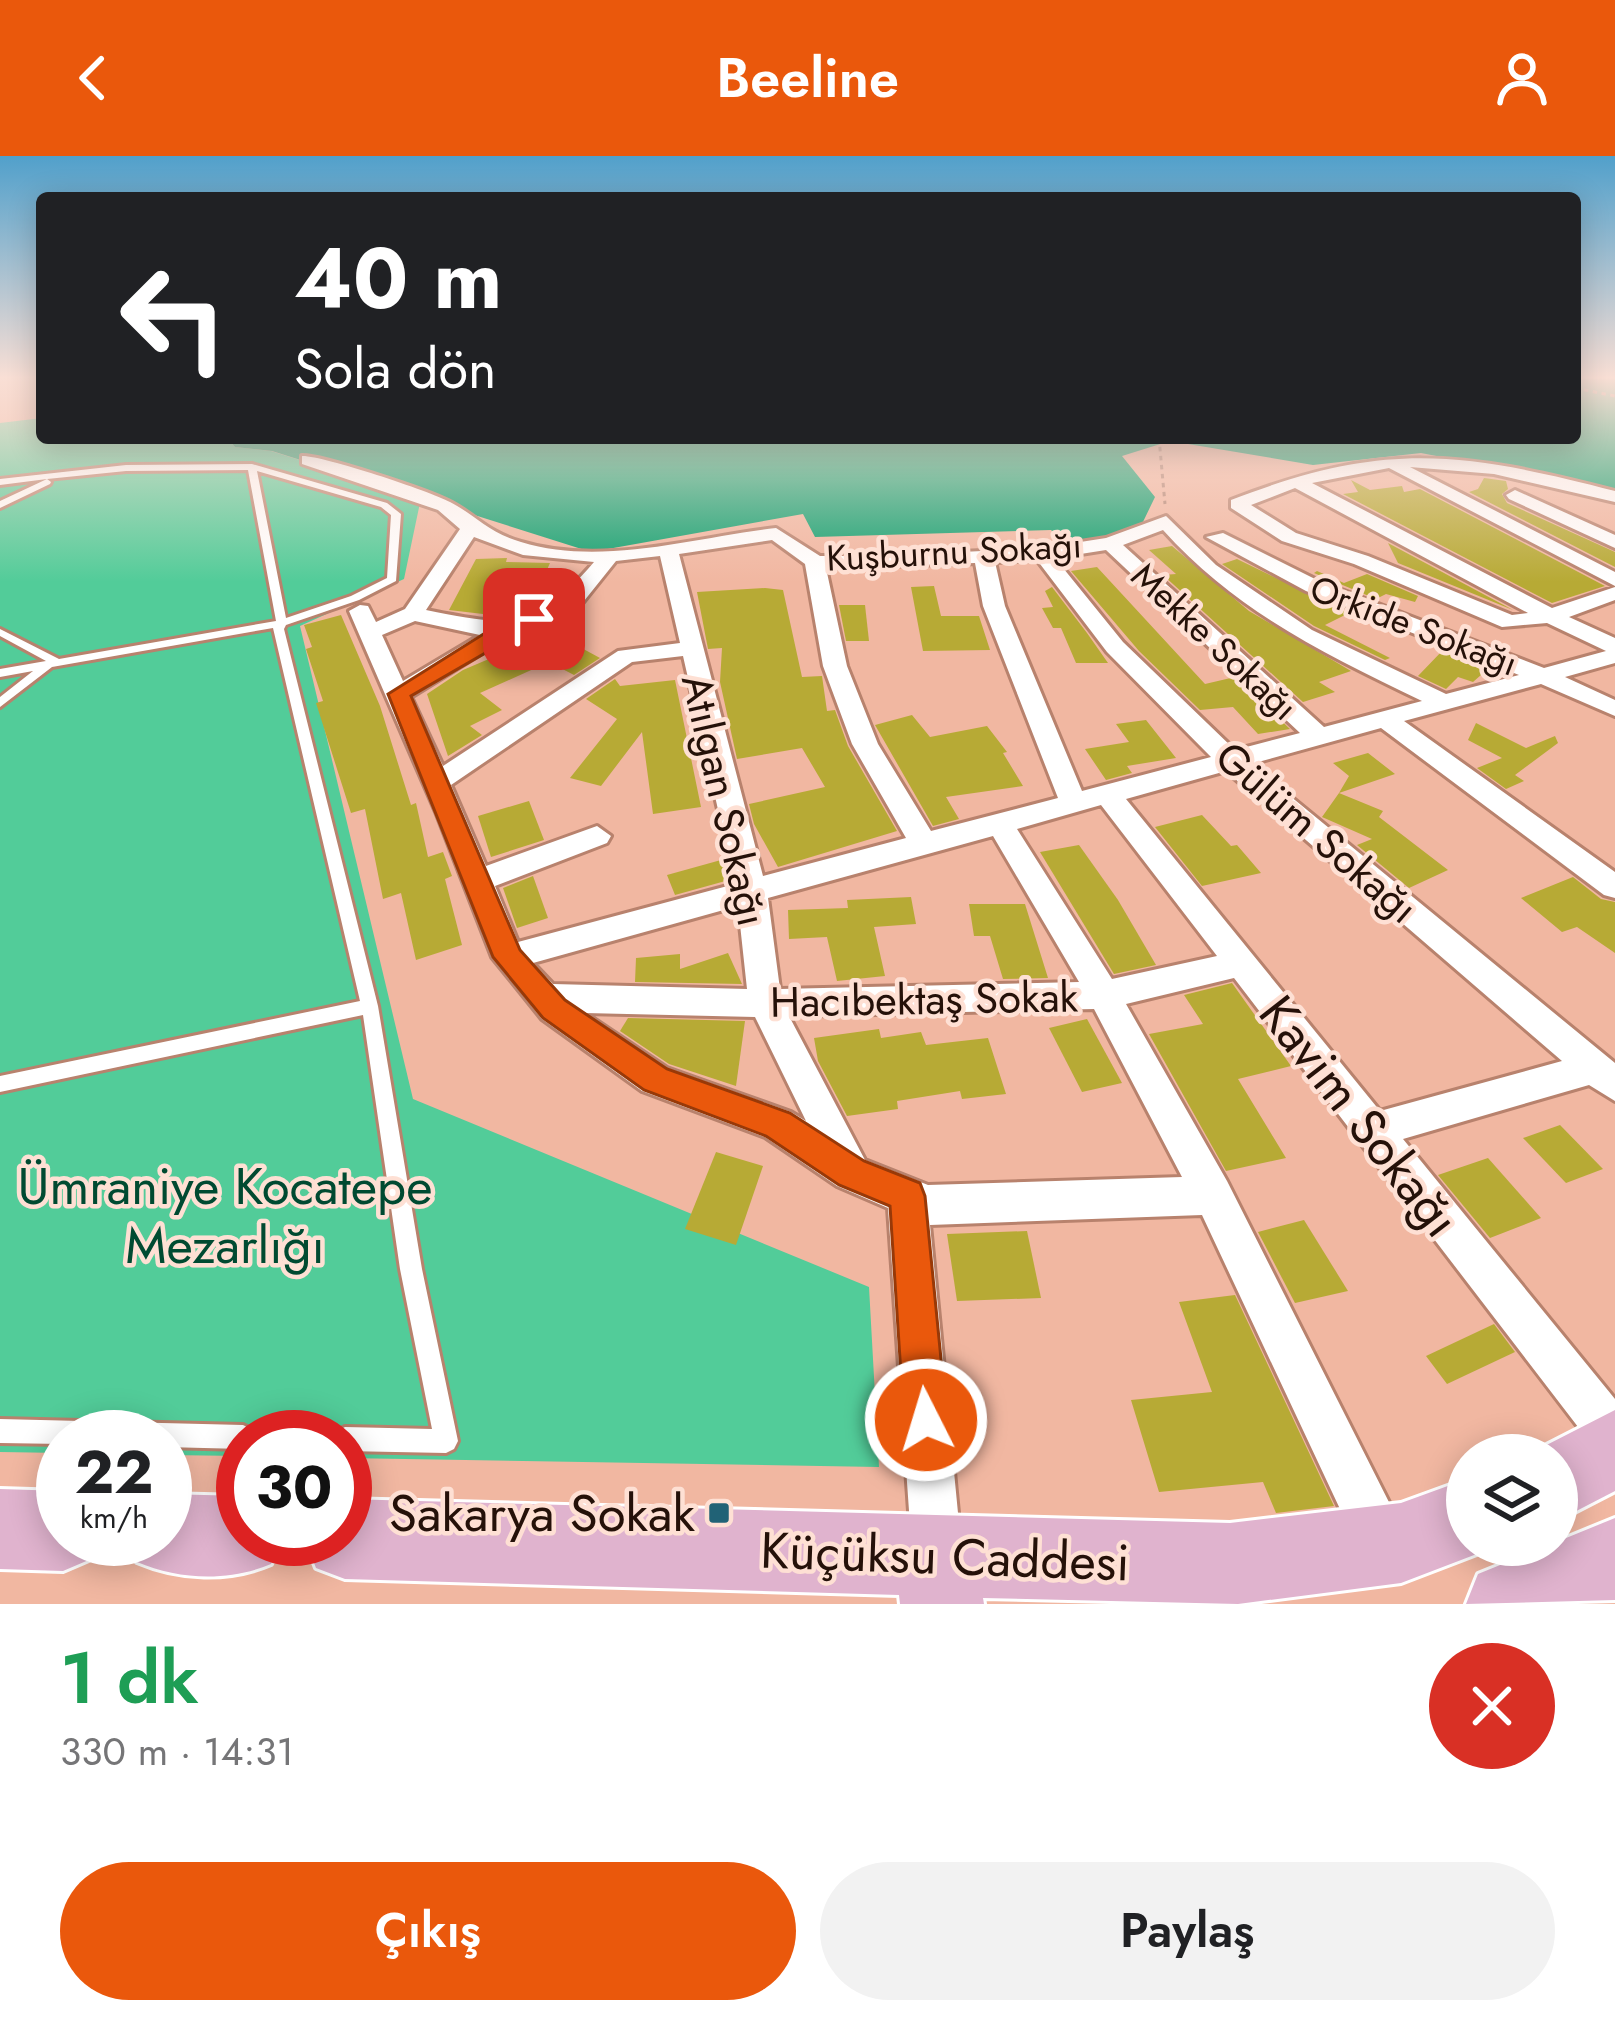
<!DOCTYPE html>
<html lang="tr">
<meta charset="utf-8">
<style>
body{margin:0;font-family:Jost,sans-serif;background:#f2f2f2;color:#202124;height:100vh;display:flex;flex-direction:column;font-size:45px;white-space:nowrap}
*{box-sizing:border-box;margin:0}
p{font-size:39px;color:#757577}
.icon{flex:none;width:66px;height:66px;fill:none;stroke:currentColor;stroke-width:2;stroke-linecap:round;stroke-linejoin:round}
.map{position:relative;height:1448px;overflow:hidden}
.side{display:flex;flex-direction:column;background:#fff;flex:1}
.side>*{flex:none}
.hud{position:absolute;left:36px;top:36px;width:1545px;height:252px;border-radius:12px;box-shadow:0 6px 30px #0003;background:#202124;color:#fff;overflow:hidden}
.fabs{position:absolute;left:1446px;top:1278px;display:grid;gap:24px}
.fabs a{display:grid;place-items:center;width:132px;height:132px;border-radius:50%;background:#fff;box-shadow:0 6px 30px #0003;font-size:60px}
.speed{position:absolute;left:36px;top:1254px;display:flex;gap:24px;font-size:60px;font-weight:700;text-align:center}
.speed>*{display:grid;place-content:center;width:156px;height:156px;border-radius:50%;background:#fff;box-shadow:0 6px 30px #0003;line-height:1}
.speed small{font-size:30px;font-weight:400}
.speed .limit{border:18px solid #d22;background:#fff;color:#111}
.pin{position:absolute;display:grid;place-items:center;width:102px;height:102px;color:#fff;margin:-51px;border-radius:24px;box-shadow:0 6px 18px #0006}
.me{position:absolute;width:132px;margin:-66px;rotate:355deg;stroke-linejoin:round;filter:drop-shadow(0 0 9px #0008)}
.turn{display:flex;align-items:center;gap:42px;height:252px;padding:0 60px;font-size:54px}
.turn .icon{width:156px;height:156px;stroke-width:2.5}
.turn b{display:block;font-size:84px;line-height:102px}
.round{display:grid;place-items:center;flex:none;width:126px;height:126px;border-radius:63px;background:#f2f2f2}
.headline{display:flex;align-items:center;justify-content:space-between;height:204px;padding:0 60px}
h1{font-size:72px;font-weight:600;line-height:90px;color:#1e9e55}
.primary-button{display:flex;gap:24px;margin-top:auto;padding:24px 60px}
.primary-button a{flex:1;height:138px;border-radius:72px;background:#ea580c;color:#fff;font-size:48px;font-weight:600;line-height:138px;text-align:center}
.primary-button a+a{background:#f2f2f2;color:#202124}
header{display:flex;justify-content:space-between;align-items:center;height:156px;padding:0 60px;background:#ea580c;color:#fff;font-size:54px;font-weight:600}
.map>svg:first-child{display:block}
.green{fill:#52cc99}
.forest{fill:#10a170}
.building{fill:#b7aa35}
.lines{fill:none;stroke-linecap:round;stroke-linejoin:round}
.lane-casing{stroke:#b8826d;stroke-width:6}
.street-casing{stroke:#b8826d;stroke-width:6}
.primary-casing{stroke:#fff;stroke-width:6}
.path{stroke:#b38573;stroke-width:3;stroke-dasharray:4.5 4.5;stroke-linecap:butt}
.lane{fill:#fff;fill-rule:evenodd}
.street{fill:#fff;fill-rule:evenodd}
.primary{fill:#e0b3ce;fill-rule:evenodd}
.route{fill:#ea580c;stroke:#983908;stroke-width:3}
.poi-dot{fill:#216276;stroke:#fee0d4;stroke-width:4.5}
.labels{text-anchor:middle;stroke-width:9;stroke-linejoin:round;paint-order:stroke}
.far-street-label{font-size:36px;fill:#251109;stroke:#fee0d4}
.street-label{font-size:42px;fill:#251109;stroke:#fee0d4}
.near-street-label{font-size:51px;fill:#251109;stroke:#fee0d4}
.near-park-label{font-size:51px;fill:#004a31;stroke:#fee0d4}
.near-poi-label{font-size:51px;fill:#251109;stroke:#fee0d4;text-anchor:end}
</style>
<header><svg class="icon" aria-label="back" viewBox="0 0 24 24"><path d="M15 5l-7 7 7 7"/></svg>Beeline<svg class="icon" aria-label="person" viewBox="0 0 24 24"><circle cx="12" cy="8" r="4"/><path d="M4 21q1-7 8-7t8 7"/></svg></header>
<div class="map">
<svg width="1615" height="1448" viewBox="0 0 1615 1448">
<rect width="100%" height="100%" fill="#f1b7a1"/>
<path class="green" d="M42,262V282H227L235,291L271,295L421,342L404,423L300,470L413,943L869,1131L879,1311L345,1302V1281H243V1300L165,1299V1281H63V1297L0,1296V267Z"/>
<path class="forest" d="M1575,223H1615V335L1421,297L1313,309L1170,285L1122,300L1155,341L1141,370L1071,393L1051,374L815,381L803,358L591,396L272,295L235,291L227,282H1575Z"/>
<g class="building">
<path d="M1484,322L1506,325L1508,333L1502,338L1507,347L1615,396V411L1469,336L1478,333Z"/>
<path d="M1351,324L1370,334L1402,330L1404,336L1420,333L1605,430L1552,447L1343,338L1358,336Z"/>
<path d="M1388,387L1513,454L1398,407Z"/>
<path d="M1172,390L1249,455L1351,515L1319,526L1335,536L1303,546L1163,419L1176,418L1149,394Z"/>
<path d="M507,402L506,406L550,407L529,454L500,460L449,454L476,403Z"/>
<path d="M1237,403L1349,457L1325,469L1390,502L1385,504L1314,470L1222,408Z"/>
<path d="M1097,411L1205,528L1235,521L1290,573L1258,578L1233,551L1200,554L1139,495L1071,415Z"/>
<path d="M1317,415L1344,427L1367,418L1418,440L1415,446L1386,438L1376,443L1314,417Z"/>
<path d="M934,430L941,460H979L990,494L923,495L911,431Z"/>
<path d="M1052,431L1087,477L1108,507H1076L1061,472H1053L1042,452L1053,451L1045,435Z"/>
<path d="M765,432L783,434L802,521L822,520L827,555L835,554L848,590L897,675L778,711L754,668L749,648L825,631L802,592L737,603L720,526L722,492L708,493L697,436Z"/>
<path d="M839,449H865L869,485H846Z"/>
<path d="M341,459L380,550L411,649L416,647L428,701L443,696L452,720L445,723L462,789L416,804L401,737L383,743L365,653L351,657L316,547L323,545L306,493L312,491L304,469Z"/>
<path d="M552,476L600,502L574,519L549,506L480,537L502,554L470,570L482,579L448,600L427,538L463,514Z"/>
<path d="M1443,494L1489,512L1473,526L1458,521L1446,533L1418,520Z"/>
<path d="M615,523L620,530L675,524L701,651L653,658L642,576L601,630L570,622L617,563L586,543Z"/>
<path d="M912,559L930,581L987,570L1007,596L1003,597L1023,630L946,641L959,663L933,670L875,569Z"/>
<path d="M1146,564L1176,602L1127,610L1132,617L1106,624L1085,593L1129,586L1116,568Z"/>
<path d="M1476,567L1526,592L1555,580L1558,587L1515,619L1524,625L1506,633L1477,612L1502,602L1468,584Z"/>
<path d="M1368,597L1395,618L1339,637L1349,620L1333,607Z"/>
<path d="M1339,637L1383,655L1379,661L1448,714L1409,732L1357,689L1372,683L1322,661Z"/>
<path d="M529,645L544,684L491,701L478,660Z"/>
<path d="M1202,659L1231,690L1237,689L1261,717L1202,730L1155,671Z"/>
<path d="M1079,689L1118,744L1156,809L1114,818L1040,696Z"/>
<path d="M721,704L729,724L675,739L667,719Z"/>
<path d="M533,720L548,762L517,772L503,732Z"/>
<path d="M1573,721L1601,743L1615,746V797L1577,771L1562,776L1521,742Z"/>
<path d="M911,741L916,768L874,771L885,820L837,825L827,781L789,783L788,754L848,752L847,744Z"/>
<path d="M969,748H1025L1048,822L1003,823L990,780H974Z"/>
<path d="M728,797L742,828L635,826L636,802L680,798V813Z"/>
<path d="M1232,827L1291,910L1238,923L1286,1002L1226,1015L1149,878L1203,868L1184,839Z"/>
<path d="M628,862L745,865L736,930L669,908L620,875Z"/>
<path d="M1087,863L1122,927L1082,936L1049,872Z"/>
<path d="M879,873L881,882L921,876L926,889L988,882L1006,938L962,943L960,935L897,945L898,953L847,960L818,905L814,882Z"/>
<path d="M1560,969L1603,1013L1566,1027L1523,982Z"/>
<path d="M716,996L763,1010L736,1089L685,1073Z"/>
<path d="M1488,1002L1541,1062L1490,1082L1438,1019Z"/>
<path d="M1304,1064L1348,1135L1295,1147L1258,1076Z"/>
<path d="M1027,1075L1041,1142L957,1145L947,1078Z"/>
<path d="M1235,1139L1334,1350L1276,1357L1263,1326L1159,1336L1131,1244L1212,1236L1179,1146Z"/>
<path d="M1494,1168L1515,1196L1447,1228L1426,1200Z"/>
</g>
<g class="lines">
<g class="lane-casing">
<g id="lane">
<path d="M252,308L387,347L401,358L396,425L359,444L286,469L284,473L378,850L422,1113L458,1285L454,1293L446,1297L345,1295V1281H334L337,1275L345,1271L432,1273L400,1113L363,859L0,936V920L360,845L273,472L52,511L0,551V541L33,515L0,521V513L46,505L0,480V473L59,503L276,465L248,314L126,315L47,323L51,326L50,328L0,352V345L47,323L0,329V323L126,309ZM257,315L381,351L391,359L387,422L351,440L286,462Z"/>
<path d="M0,1263L243,1269L251,1273L255,1281H243V1293L165,1291V1281H63V1288L0,1287Z"/>
</g>
</g>
<g class="street-casing">
<g id="street">
<path d="M302,300C321,299 430,335 450,346C477,360 487,376 521,386C602,411 695,381 776,372L820,400H880L1042,392L1106,382L1166,360L1216,409L1312,474L1446,538L1519,519L1306,435L1206,381L1223,377L1321,426L1544,512L1606,495L1547,467L1502,471L1354,408L1282,385L1231,352V344C1383,285 1460,295 1615,335V346L1494,318L1410,311L1615,416V430L1389,312L1312,327L1552,452L1615,431V444L1569,461L1615,482V507L1565,521L1615,544V560L1541,528L1404,565L1615,716V742L1604,739L1381,572L1251,608L1615,907V945L1589,929L1403,983L1615,1243V1304L1598,1297L1234,822L1126,848L1227,1025L1399,1366L1406,1384L1399,1402L1381,1409L1363,1402L1202,1059L930,1069L962,1398L955,1416L937,1423L919,1416L912,1398L888,1052L837,1030L765,981L642,935L542,863L492,801L436,656L349,455L360,449L368,450L376,466L405,453L460,373L438,354L302,308ZM1295,332L1528,457L1512,459L1368,400L1296,377L1251,349ZM1163,374C1237,456 1323,497 1422,545L1324,571L1123,389ZM474,381L523,399L594,406C535,475 510,471 426,454ZM772,384L805,408L823,510L852,588L906,682L763,720L679,398ZM1106,394L1300,577L1235,594L1123,486L1055,402ZM660,400L680,487L618,495L443,610L411,541L508,481L576,455L616,405ZM1037,404L1107,496L1211,601L1082,635L1005,450L995,406ZM975,407L983,450L1058,642L931,675L878,588L847,510L826,412ZM415,465L480,479L403,525L382,479ZM683,500L735,728L518,786L495,730L607,687L611,680L597,670L486,710L451,629L632,506ZM1226,615L1562,905L1380,955L1126,643ZM1101,649L1217,800L1112,823L1017,673ZM993,680L1079,826L780,833L768,742ZM738,750L747,833L553,828L533,807ZM1094,853L1182,1021L928,1029L865,1004L789,860ZM585,857L755,861L806,965L791,956L667,912Z"/>
<path d="M1515,334L1615,379V392L1509,343L1506,339Z"/>
</g>
</g>
<g class="primary-casing">
<g id="primary">
<path d="M1615,1254V1335L1557,1365V1299L1529,1298Z"/>
<path d="M1467,1323V1389L1495,1391L1401,1427L1238,1448L983,1442L984,1448H900L899,1439L345,1423L316,1412L305,1383H345V1343L1230,1367L1401,1347Z"/>
<path d="M0,1333L63,1335V1383H100L91,1403L63,1415L0,1413Z"/>
<path d="M165,1338L243,1340V1383H282L271,1408C229,1426 179,1424 137,1406L127,1383H165Z"/>
<path d="M1615,1362V1444L1466,1448L1478,1418Z"/>
</g>
</g>
<g class="path">
<path d="M1575,232L1615,240"/>
<path d="M1159,282L1165,348"/>
</g>
<use href="#lane" class="lane"/>
<use href="#street" class="street"/>
<use href="#primary" class="primary"/>
</g>
<linearGradient id="sky" x2="0" y2="1"><stop stop-color="#51a0cb"/><stop offset="0.52" stop-color="#f9dfd5"/><stop offset="1" stop-color="#f9dfd5" stop-opacity="0"/></linearGradient>
<rect width="1615" height="426" fill="url(#sky)"/>
<path class="route" d="M527,459L544,463L411,540L520,794L565,844L667,913L790,957L864,1005L920,1027L925,1040L947,1264L941,1280L926,1286L910,1280L904,1264L890,1050L839,1029L766,980L644,934L543,862L493,801L388,538L493,472Z"/>
<rect class="poi-dot" x="707" y="1345" width="24" height="24" rx="6"/>
<g class="labels">
<g class="far-street-label">
<text transform="translate(954 395) rotate(-3)" y="13">Kuşburnu Sokağı</text>
<text transform="translate(1414 469) rotate(21)" y="13">Orkide Sokağı</text>
<text transform="translate(1215 485) rotate(43)" y="13">Mekke Sokağı</text>
</g>
<g class="street-label">
<text transform="translate(725 644) rotate(77)" y="15">Atılgan Sokağı</text>
<text transform="translate(1317 676) rotate(41)" y="15">Gülüm Sokağı</text>
<text transform="translate(924 843) rotate(-1)" y="15">Hacıbektaş Sokak</text>
</g>
<g class="near-street-label">
<text transform="translate(1360 960) rotate(52)" y="18">Kavim Sokağı</text>
<text transform="translate(945 1400) rotate(2)" y="18">Küçüksu Caddesi</text>
</g>
<g class="near-park-label">
<text x="225" y="1048">Ümraniye Kocatepe<tspan x="225" dy="59">Mezarlığı</tspan></text>
</g>
<g class="near-poi-label">
<text x="695" y="1375">Sakarya Sokak</text>
</g>
</g>
</svg>
<div class="fabs">
<a><svg class="icon" aria-label="layers" viewBox="0 0 24 24"><path d="M12 4l9 5-9 5-9-5zM3 14l9 5 9-5"/></svg></a>
</div>
<div class="speed"><div>22<small>km/h</small></div><div class="limit">30</div></div>
<div class="pin" style="left:534px;top:463px;background:#d93025"><svg class="icon" aria-label="arrive" viewBox="0 0 24 24"><path d="M6 21V4h12l-3 4 3 4H6"/></svg></div>
<svg class="me" style="left:926px;top:1264px" viewBox="-20 -20 40 40"><circle r="17" fill="#ea580c" stroke="#fff" stroke-width="3"/><path d="M0-11L8 9 0 5-8 9z" fill="#fff"/></svg>
<div class="hud">
<div class="turn"><svg class="icon" aria-label="left" viewBox="0 0 24 24"><path d="M17 20v-9H6M10 6l-5 5 5 5"/></svg><div><b>40 m</b>Sola dön</div></div>
</div>
</div>
<section class="side">
<div class="headline"><div><h1>1 dk</h1><p>330 m · 14:31</p></div><a class="round" style="background:#d93025;color:#fff"><svg class="icon" aria-label="close" viewBox="0 0 24 24"><path d="M6 6l12 12M18 6L6 18"/></svg></a></div>
<div class="primary-button"><a>Çıkış</a><a>Paylaş</a></div>
</section>
